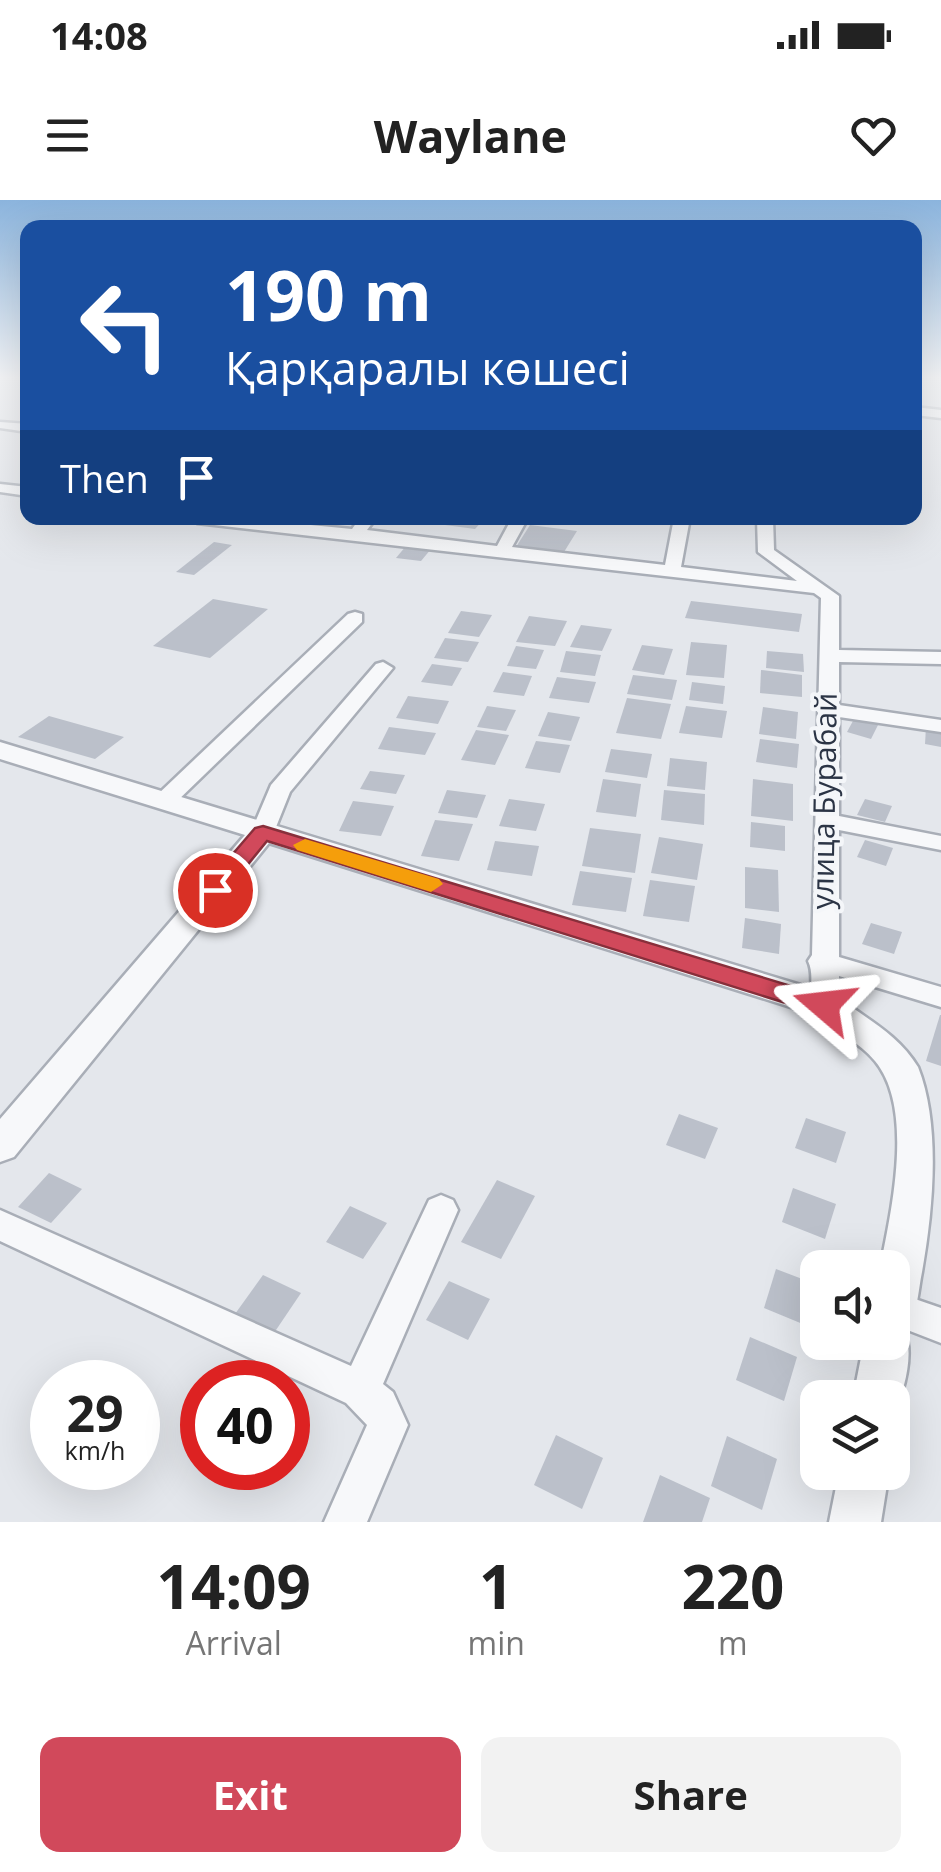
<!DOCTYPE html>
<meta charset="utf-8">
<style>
body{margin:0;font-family:"Open Sans",sans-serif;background:#f2f2f2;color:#222;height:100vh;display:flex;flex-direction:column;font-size:38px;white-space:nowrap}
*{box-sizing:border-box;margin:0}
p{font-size:32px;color:#767676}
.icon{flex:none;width:55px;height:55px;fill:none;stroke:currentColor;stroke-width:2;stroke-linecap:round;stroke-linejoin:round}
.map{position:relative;height:1322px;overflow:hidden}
.sheet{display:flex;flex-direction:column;background:#fff;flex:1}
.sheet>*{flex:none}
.hud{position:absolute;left:20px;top:20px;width:902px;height:305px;border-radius:20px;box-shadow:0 10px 40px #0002;background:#1a4fa0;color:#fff;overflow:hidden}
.buttons{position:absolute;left:800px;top:1050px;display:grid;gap:20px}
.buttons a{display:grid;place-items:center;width:110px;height:110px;border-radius:20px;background:#fff;box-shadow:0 10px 40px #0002;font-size:50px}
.speed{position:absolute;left:30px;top:1160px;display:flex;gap:20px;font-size:50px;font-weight:700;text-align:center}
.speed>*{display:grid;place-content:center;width:130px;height:130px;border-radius:50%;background:#fff;box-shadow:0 10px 40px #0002;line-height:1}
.speed small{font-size:25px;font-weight:400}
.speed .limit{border:15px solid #d22;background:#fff;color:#111}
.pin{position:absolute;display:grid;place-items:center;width:85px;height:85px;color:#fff;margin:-42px;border:5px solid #fff;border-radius:50%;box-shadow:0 2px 10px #0007}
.me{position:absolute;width:110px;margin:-55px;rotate:287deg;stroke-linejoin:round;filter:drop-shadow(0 0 8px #0008)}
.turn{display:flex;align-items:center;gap:35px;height:210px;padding:0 40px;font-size:45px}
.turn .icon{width:130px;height:130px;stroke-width:2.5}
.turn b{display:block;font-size:70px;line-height:85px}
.then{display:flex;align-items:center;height:95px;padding:0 40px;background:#0003;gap:20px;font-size:38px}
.eta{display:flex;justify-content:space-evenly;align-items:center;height:170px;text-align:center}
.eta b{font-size:60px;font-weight:700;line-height:70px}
.primary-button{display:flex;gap:20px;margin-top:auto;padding:20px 40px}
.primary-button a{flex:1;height:115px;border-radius:20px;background:#d1495b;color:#fff;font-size:40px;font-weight:700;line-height:115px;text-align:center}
.primary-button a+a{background:#f2f2f2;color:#222}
.status{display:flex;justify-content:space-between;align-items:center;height:70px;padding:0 50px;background:#fff;direction:ltr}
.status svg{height:28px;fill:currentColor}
header{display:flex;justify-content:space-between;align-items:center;height:130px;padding:0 40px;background:#fff;font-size:45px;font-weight:700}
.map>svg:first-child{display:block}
.building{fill:#bbc0ca}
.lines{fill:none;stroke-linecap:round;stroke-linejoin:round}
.minor-casing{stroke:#a9aeb7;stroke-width:5}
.tertiary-casing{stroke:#a9aeb7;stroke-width:5}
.minor{fill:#f7f8fa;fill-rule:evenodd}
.tertiary{fill:#f7f8fa;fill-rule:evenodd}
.route{fill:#d1495b;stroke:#882f3b;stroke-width:2.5}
.slow{fill:#f59e0b}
.labels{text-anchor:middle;stroke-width:8;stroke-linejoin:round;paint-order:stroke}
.street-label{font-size:30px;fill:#2b3445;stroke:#f4f6f9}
</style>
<div class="status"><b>14:08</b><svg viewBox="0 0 49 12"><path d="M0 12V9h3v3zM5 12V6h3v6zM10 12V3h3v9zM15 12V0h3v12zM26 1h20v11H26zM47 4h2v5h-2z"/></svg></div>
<header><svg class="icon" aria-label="menu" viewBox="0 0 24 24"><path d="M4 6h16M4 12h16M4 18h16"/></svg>Waylane<svg class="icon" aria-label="heart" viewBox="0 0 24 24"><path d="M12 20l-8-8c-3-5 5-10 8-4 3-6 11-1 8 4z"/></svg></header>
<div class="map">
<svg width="941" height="1322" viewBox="0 0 941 1322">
<rect width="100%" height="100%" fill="#e4e7ec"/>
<g class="building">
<path d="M453,318H485L475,329L445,325Z"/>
<path d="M530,325L577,331L564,352L516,347Z"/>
<path d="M214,342L232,345L194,375L176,372Z"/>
<path d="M406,346L431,349L421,361L396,358Z"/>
<path d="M213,399L268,409L210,458L153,446Z"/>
<path d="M691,401L802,414L799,432L685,418Z"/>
<path d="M461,411L492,415L479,437L448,433Z"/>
<path d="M529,416L567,421L555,446L516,442Z"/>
<path d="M581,425L612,429L602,451L570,447Z"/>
<path d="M445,438L479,442L468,462L434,458Z"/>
<path d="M691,442L727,445L724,478L686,475Z"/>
<path d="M642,445L673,449L664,475L632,470Z"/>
<path d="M516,446L544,450L536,469L507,466Z"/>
<path d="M566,451L601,455L595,476L560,472Z"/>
<path d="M767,451L803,454L804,472L766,468Z"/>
<path d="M432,464L462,468L452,486L421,482Z"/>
<path d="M761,470L802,475V497L760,493Z"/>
<path d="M503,472L532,476L524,496L493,492Z"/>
<path d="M633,475L677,480L672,500L627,494Z"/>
<path d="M557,477L596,482L589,503L549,498Z"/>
<path d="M692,482L725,486L723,504L689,500Z"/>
<path d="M408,496L449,501L438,524L396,518Z"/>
<path d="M627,498L671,504L661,539L616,533Z"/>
<path d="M487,506L516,510L506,531L477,527Z"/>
<path d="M686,506L727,511L722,538L679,533Z"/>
<path d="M763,507L798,512L796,539L759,534Z"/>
<path d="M548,512L580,517L571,541L538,536Z"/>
<path d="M49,516L124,537L95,559L18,537Z"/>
<path d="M854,519L878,525L871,539L847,532Z"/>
<path d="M389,527L436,533L425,555L378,549Z"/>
<path d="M926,527L941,530V547L925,544Z"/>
<path d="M476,530L509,535L495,565L461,560Z"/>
<path d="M760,539L799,544L797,568L756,562Z"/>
<path d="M536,541L570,545L560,573L525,568Z"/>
<path d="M611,549L652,554L647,578L605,572Z"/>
<path d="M670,558L707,562L705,590L667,586Z"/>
<path d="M370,571L405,575L396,594L360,589Z"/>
<path d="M603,579L641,584L636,617L596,612Z"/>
<path d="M753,579L793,584V621L751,616Z"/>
<path d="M447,590L486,595L477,618L438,613Z"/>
<path d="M664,590L705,594L704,625L661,620Z"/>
<path d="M509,599L545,604L536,631L499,626Z"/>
<path d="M865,599L892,606L885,622L857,615Z"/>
<path d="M353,601L394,606L381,636L339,631Z"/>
<path d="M435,620L473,624L459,661L421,656Z"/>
<path d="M751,622L785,626V651L750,647Z"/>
<path d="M590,628L641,634L635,673L582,666Z"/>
<path d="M659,637L703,644L697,680L651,673Z"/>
<path d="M865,640L893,648L886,666L857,657Z"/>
<path d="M495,641L539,646L532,676L487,670Z"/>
<path d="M745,667L778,670L779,712L745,708Z"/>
<path d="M580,671L632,678L626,712L572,705Z"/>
<path d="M650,680L695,686L689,722L643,716Z"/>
<path d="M745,718L781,724L779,754L742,748Z"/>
<path d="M871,723L902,732L894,754L862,744Z"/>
<path d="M940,815H941V866L926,861Z"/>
<path d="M679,914L718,928L705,959L666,945Z"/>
<path d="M806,918L846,932L836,963L795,948Z"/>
<path d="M49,973L82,989L51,1023L18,1007Z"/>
<path d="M497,980L535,996L501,1059L461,1042Z"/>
<path d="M793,988L836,1004L825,1039L782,1022Z"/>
<path d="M350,1006L387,1023L363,1059L326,1042Z"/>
<path d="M776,1069L818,1085L810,1127L764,1108Z"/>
<path d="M263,1075L301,1093L274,1133L235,1114Z"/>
<path d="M449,1081L490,1099L468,1140L426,1120Z"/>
<path d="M750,1137L797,1157L784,1201L736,1180Z"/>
<path d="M556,1235L603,1258L582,1309L534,1285Z"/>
<path d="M727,1236L777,1259L762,1310L711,1286Z"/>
<path d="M660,1275L710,1298L702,1322H643Z"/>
</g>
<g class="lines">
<g class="minor-casing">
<g id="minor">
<path d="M915,207L941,210V218L915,215Z"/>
<path d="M0,222L28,224V232L0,228Z"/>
<path d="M0,284L28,287V296L0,292Z"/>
<path d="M189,318H239L352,329L360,318H376L367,330L497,346L512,318H528L512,347L665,365L674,318H690L681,367L797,381L758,352L757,318H773L774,350L839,396V450L941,452V464L839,462V505L941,520V532L839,517V616L941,636V650L839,630V757L941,787V807L839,776V805L835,812L825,815L815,812C806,796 816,777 808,761L812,755L821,398L814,393L197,323Z"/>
<path d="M355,412L362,414V422L172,606H156L152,601L156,596L348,414Z"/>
<path d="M383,462L393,468L290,592L272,637H254L251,632L271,585L376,464Z"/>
<path d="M441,995L453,1000L458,1010L383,1184L393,1192L408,1225L367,1322H324L367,1225L346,1203L0,1041V1010L351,1166L429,1000Z"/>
<path d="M892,1091L941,1108V1143L892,1124Z"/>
</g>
</g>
<g class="tertiary-casing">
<g id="tertiary">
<path d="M0,542L837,796C867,820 897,833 918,867C941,925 933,1010 922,1072C918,1091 918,1116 904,1130C915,1153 904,1191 894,1214L892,1198H853L864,1142H892V1068H880C891,1012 915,909 875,861C859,841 832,830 813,814L269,643L14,957L0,962V919L245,635L0,559Z"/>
<path d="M839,1272H889L881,1322H829Z"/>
</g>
</g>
<use href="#minor" class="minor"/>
<use href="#tertiary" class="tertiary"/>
</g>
<linearGradient id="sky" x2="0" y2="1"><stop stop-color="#8bb4dd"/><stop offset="0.49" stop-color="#f3f4f6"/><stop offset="1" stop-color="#f3f4f6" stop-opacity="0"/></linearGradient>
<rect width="941" height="362" fill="url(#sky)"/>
<path class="route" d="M263,626L834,799L838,805L834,812L824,815L267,641L223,695H207L203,690L207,684L255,628Z"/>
<path class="slow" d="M305,639L439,679L443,684L431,692L297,650L293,645Z"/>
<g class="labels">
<g class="street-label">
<text transform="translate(825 601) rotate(-89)" y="10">улица Бурабай</text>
</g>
</g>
</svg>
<div class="buttons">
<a><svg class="icon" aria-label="sound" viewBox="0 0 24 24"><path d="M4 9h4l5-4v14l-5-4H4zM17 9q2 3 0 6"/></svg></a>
<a><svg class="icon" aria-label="layers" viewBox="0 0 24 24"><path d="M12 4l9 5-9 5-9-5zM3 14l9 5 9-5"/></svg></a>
</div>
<div class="speed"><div>29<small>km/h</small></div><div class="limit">40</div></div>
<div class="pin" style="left:215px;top:690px;background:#d93025"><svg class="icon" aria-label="arrive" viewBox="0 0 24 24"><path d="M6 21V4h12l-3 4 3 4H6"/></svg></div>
<svg class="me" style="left:824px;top:805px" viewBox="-20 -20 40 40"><path d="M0-17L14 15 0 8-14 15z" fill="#d1495b" stroke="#fff" stroke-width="4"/></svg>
<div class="hud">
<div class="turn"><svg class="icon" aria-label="left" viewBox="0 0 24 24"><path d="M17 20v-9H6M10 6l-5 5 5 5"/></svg><div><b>190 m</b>Қарқаралы көшесі</div></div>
<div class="then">Then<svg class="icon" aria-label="arrive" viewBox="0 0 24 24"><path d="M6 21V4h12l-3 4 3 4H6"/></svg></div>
</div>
</div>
<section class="sheet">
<div class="eta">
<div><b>14:09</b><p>Arrival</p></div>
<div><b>1</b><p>min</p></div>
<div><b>220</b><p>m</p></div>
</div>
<div class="primary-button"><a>Exit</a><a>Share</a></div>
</section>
